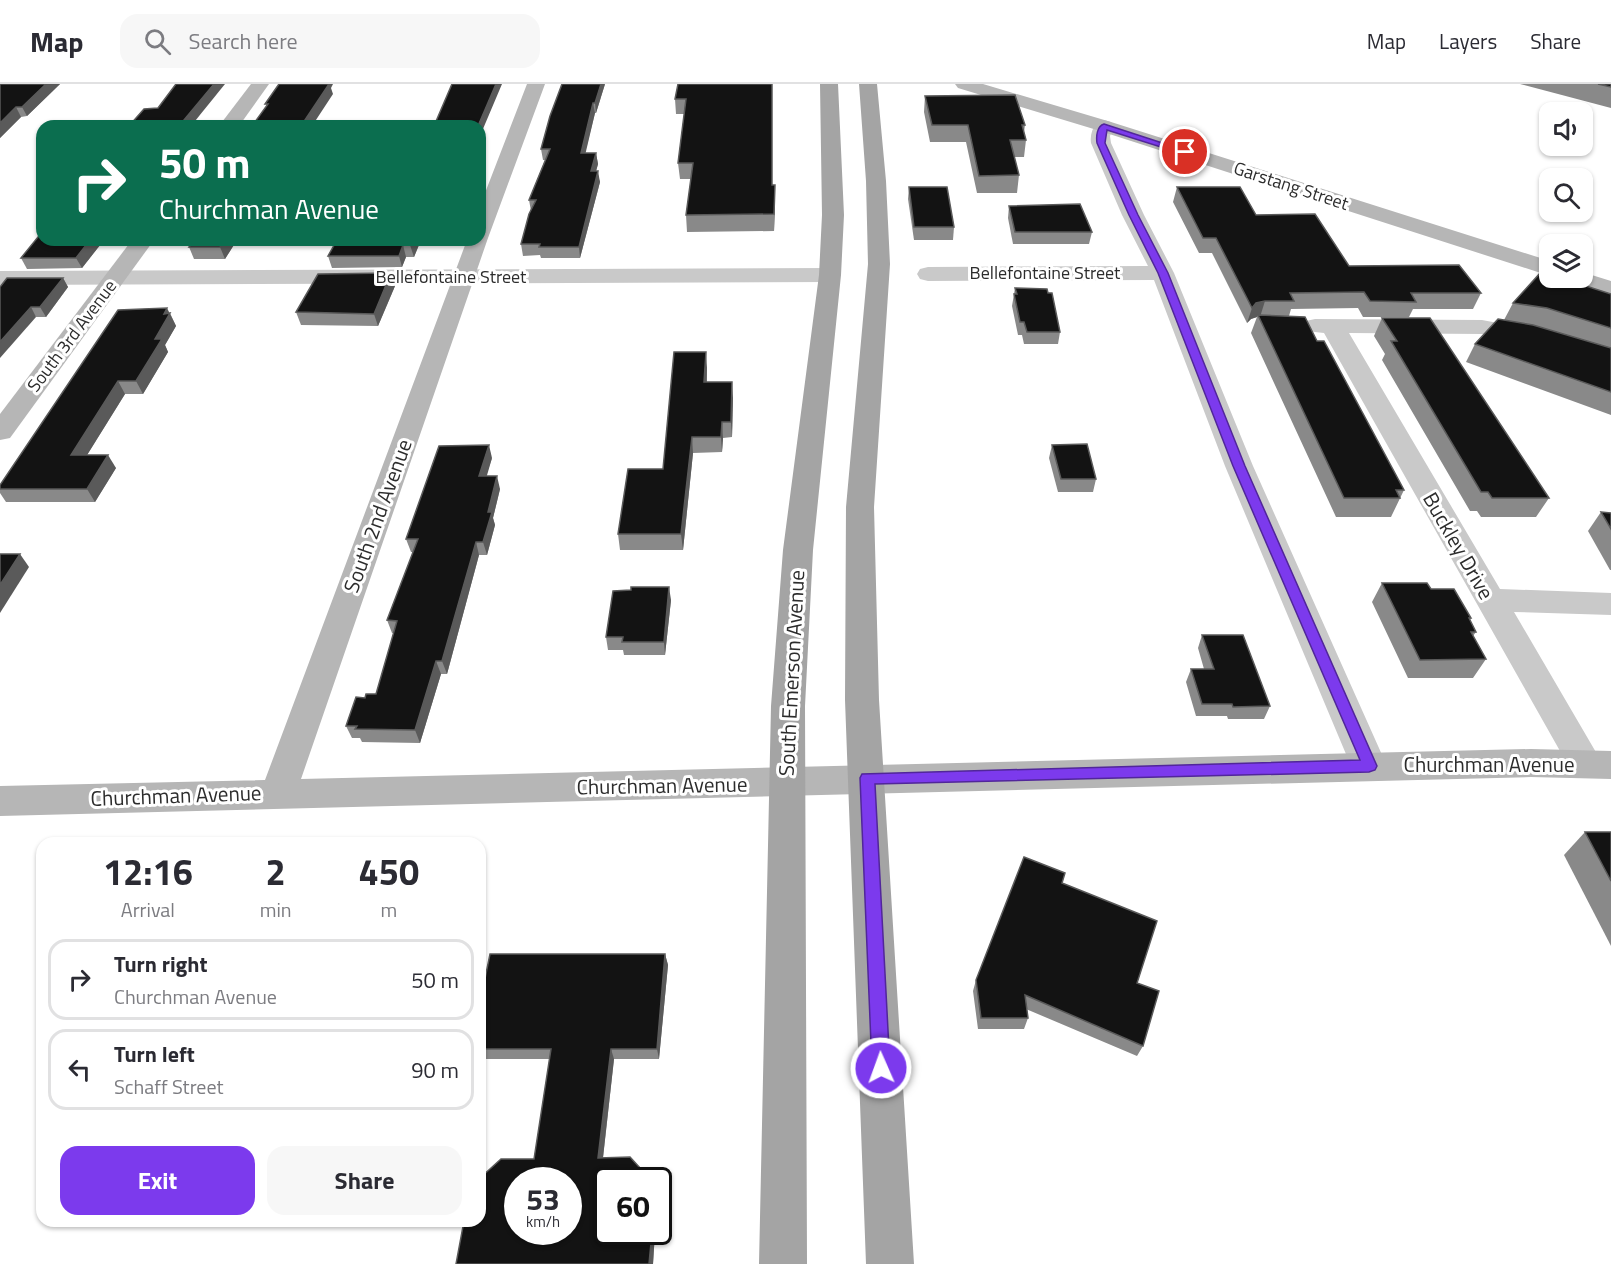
<!DOCTYPE html>
<style>
body{margin:0;font-family:"Titillium Web",sans-serif;background:#f7f7f7;color:#2b2b33;height:100vh;display:flex;flex-direction:column;font-size:22px;white-space:nowrap}
*{box-sizing:border-box;margin:0}
p{font-size:20px;color:#7c7c81}
.icon{flex:none;width:33px;height:33px;fill:none;stroke:currentColor;stroke-width:2;stroke-linecap:round;stroke-linejoin:round}
.map{position:relative;flex:1;overflow:hidden}
.details{position:absolute;left:36px;top:753px;width:450px;height:390px;display:flex;flex-direction:column;background:#fff;border-radius:18px;box-shadow:0 2px 4px #0004}
.details>*{flex:none}
.top-card{position:absolute;left:36px;top:36px;width:450px;height:126px;border-radius:18px;box-shadow:0 2px 4px #0004;background:#0b6e4f;color:#fff;overflow:hidden}
.controls{position:absolute;left:1539px;top:18px;display:grid;gap:12px}
.controls a{display:grid;place-items:center;width:54px;height:54px;border-radius:12px;background:#fff;box-shadow:0 2px 4px #0004;font-size:30px}
.speed{position:absolute;left:504px;top:1083px;display:flex;gap:12px;font-size:30px;font-weight:700;text-align:center}
.speed>*{display:grid;place-content:center;width:78px;height:78px;border-radius:50%;background:#fff;box-shadow:0 2px 4px #0004;line-height:1}
.speed small{font-size:15px;font-weight:400}
.speed .limit{border:3px solid #111;border-radius:9px;background:#fff;color:#111}
.pin{position:absolute;display:grid;place-items:center;width:51px;height:51px;color:#fff;margin:-26px;border:3px solid #fff;border-radius:50%;box-shadow:0 2px 6px #0007}
.me{position:absolute;width:66px;margin:-33px;rotate:358deg;stroke-linejoin:round;filter:drop-shadow(0 0 4px #0008)}
.turn{display:flex;align-items:center;gap:21px;height:126px;padding:0 24px;font-size:27px}
.turn .icon{width:78px;height:78px;stroke-width:2.5}
.turn b{display:block;font-size:42px;line-height:51px}
.eta{display:flex;justify-content:space-evenly;align-items:center;height:102px;text-align:center}
.eta b{font-size:36px;font-weight:700;line-height:42px}
.primary-button{display:flex;gap:12px;margin-top:auto;padding:12px 24px}
.primary-button a{flex:1;height:69px;border-radius:18px;background:#7c3aed;color:#fff;font-size:24px;font-weight:700;line-height:69px;text-align:center}
.primary-button a+a{background:#f7f7f7;color:#2b2b33}
ul{padding:0;list-style:none}
li{display:flex;align-items:center;gap:18px;height:81px;margin:0 12px 9px;padding:0 12px;border:3px solid #e1e1e2;border-radius:18px}
li div{flex:1}
li b{display:block;font-size:22px}
li em{font-style:normal}
header{display:flex;align-items:center;gap:36px;box-sizing:border-box;height:84px;padding:0 30px;background:#fff;border-bottom:2px solid #e1e1e2}
header strong{font-size:28px}
nav{display:flex;gap:33px;margin-inline-start:auto;font-size:21px}
.search{width:420px;height:54px;background:#f7f7f7;display:flex;align-items:center;gap:15px;box-sizing:border-box;padding:0 21px;border-radius:18px;color:#7c7c81;font-size:22px}
.map>svg:first-child{display:block}
.lines{fill:none;stroke-linecap:round;stroke-linejoin:round}
.street{fill:#c9c9c9;fill-rule:evenodd}
.secondary{fill:#b6b6b6;fill-rule:evenodd}
.primary{fill:#a4a4a4;fill-rule:evenodd}
.wall{fill:#898989}
.shaded-wall{fill:#5a5a5a}
.building{fill:#131313;stroke:#5a5a5a;stroke-width:1.5;fill-rule:evenodd}
.route{fill:#7c3aed;stroke:#51269a;stroke-width:1.5}
.labels{text-anchor:middle;stroke-width:6;stroke-linejoin:round;paint-order:stroke}
.far-street-label{font-size:18px;fill:#2c2c2c;stroke:#fff}
.street-label{font-size:21px;fill:#2c2c2c;stroke:#fff}
</style>
<header>
<strong>Map</strong>
<div class="search"><svg class="icon" aria-label="search" viewBox="0 0 24 24"><circle cx="10" cy="10" r="6"/><path d="M15 15l6 6"/></svg>Search here</div>
<nav><a>Map</a><a>Layers</a><a>Share</a></nav>
</header>
<div class="map">
<svg width="1611" height="1180" viewBox="0 0 1611 1180">
<rect width="100%" height="100%" fill="#fff"/>
<g class="lines">
<g class="street">
<path d="M1104,36L1111,38L1114,42L1110,52L1111,59L1144,131L1174,189L1253,382L1387,682L1381,692L1369,696L1357,692L1351,682L1225,382L1154,196L928,197L920,195L917,190L920,185L928,183L1148,182L1122,131L1091,59C1090,51 1092,45 1097,38Z"/>
<path d="M830,184L838,186L841,191L838,196L830,198L0,201V187Z"/>
<path d="M1315,235L1482,236L1540,247L1611,269V285L1525,258L1482,250L1349,249L1500,505L1611,509V531L1514,528L1597,670L1603,680L1597,690L1585,694L1573,690L1324,249L1306,247L1303,242L1306,237Z"/>
</g>
<g class="secondary">
<path d="M251,0H269L239,42H219Z"/>
<path d="M527,0H545L488,154L301,695L1531,665L1611,667V695L1531,693L0,732V702L265,696L467,156H480V122Z"/>
<path d="M955,0H983L1111,38L1550,177V192L1097,46L958,4Z"/>
<path d="M132,156H154L10,354L0,356V330Z"/>
<path d="M1582,188L1611,197V211L1569,199L1566,194H1582Z"/>
</g>
<g class="primary">
<path d="M820,0H838L844,131L841,191L813,466L805,622L807,1180H759L771,622L783,466L819,191L822,131Z"/>
<path d="M859,0H877L886,97L890,180L874,423L879,616L914,1180H866L845,616L846,423L868,180L866,97Z"/>
</g>
</g>
<g class="wall">
<path d="M0,0H60L27,32L21,33L0,54Z"/>
<path d="M605,0L596,29H595L585,69H596L598,80L596,87L600,98L580,174H541L540,171L523,172L521,160L531,127L529,116L545,76H543L541,65Z"/>
<path d="M678,0L772,101L775,117L774,147L687,148L686,131L691,95H680L678,79L684,30H676L675,15Z"/>
<path d="M1520,0H1611V24Z"/>
<path d="M925,12L1025,41L1024,48L1026,56L1024,73H1014L1019,91L1017,109H977L966,58H930L924,28Z"/>
<path d="M909,103L954,143L953,156H914L908,115Z"/>
<path d="M1177,103L1256,131L1349,182L1481,209L1473,225H1413L1409,233H1363L1358,224L1291,225L1289,232L1317,257L1404,406L1391,433H1336L1251,249L1257,233L1251,235L1247,239L1212,169H1199L1173,118Z"/>
<path d="M1009,122L1092,148L1089,160H1013L1008,134Z"/>
<path d="M104,156L82,184L27,185L21,174Z"/>
<path d="M237,156L225,175H194L189,163Z"/>
<path d="M337,156H421L414,173H406L402,183L332,184L328,172Z"/>
<path d="M63,194L68,203L46,233H36L0,203Z"/>
<path d="M395,202L378,242L301,241L296,228Z"/>
<path d="M1015,204L1048,209L1060,248L1058,260H1024L1022,251H1018L1012,222Z"/>
<path d="M1611,210V331L1466,278L1475,260L1504,236L1513,219Z"/>
<path d="M170,229L176,242L165,261L168,268L143,310H125L87,371L116,384L95,418H6L0,409V401Z"/>
<path d="M1382,234L1549,414L1536,433H1481L1477,427H1470L1382,276L1385,270L1374,252Z"/>
<path d="M707,284V298L733,314L732,353L723,354L722,368L693,369L683,466H620L618,450L663,385Z"/>
<path d="M1052,361L1096,395L1093,408H1058L1049,374Z"/>
<path d="M492,374L486,392L500,405L493,434L495,441L487,471H479L447,590H441L420,659L362,658L360,654H352L346,642L365,614L376,610L394,549H392L387,536L413,468H411L406,455Z"/>
<path d="M1601,428L1611,429V486H1610L1588,447Z"/>
<path d="M1382,499L1431,505L1471,534L1470,536L1476,548L1473,552L1486,575L1473,594H1408L1372,518Z"/>
<path d="M671,516L665,571H624L623,566H608L606,553Z"/>
<path d="M1202,551L1270,622L1264,635H1228L1227,632H1196L1186,598L1191,585H1204L1198,564Z"/>
<path d="M1585,748H1611V862L1564,771Z"/>
<path d="M1062,799L1137,899L1143,962L1137,972L1026,925L1028,934L1024,945H978L973,907L976,896Z"/>
<path d="M665,870L668,881L659,975H614L603,1074L655,1148L653,1180H456L534,1075L550,975H480V919Z"/>
</g>
<g class="shaded-wall">
<path d="M46,0H60L27,32L22,23Z"/>
<path d="M214,0H225L191,42H179Z"/>
<path d="M325,0H333L331,4L333,10L312,42H301Z"/>
<path d="M496,0H502L480,52V42H478Z"/>
<path d="M601,0H605L596,29L595,19Z"/>
<path d="M593,19L595,29L583,80L581,69Z"/>
<path d="M16,23L21,33L0,54V39Z"/>
<path d="M596,69L598,80L593,98L591,87Z"/>
<path d="M598,87L600,98L580,174L579,163Z"/>
<path d="M775,101V117L774,147V130Z"/>
<path d="M90,156H104L82,184L76,174Z"/>
<path d="M225,156H237L225,175L220,163Z"/>
<path d="M413,156H421L414,173L410,161Z"/>
<path d="M403,161L406,173L402,183L399,172Z"/>
<path d="M391,189L395,202L378,242L374,230Z"/>
<path d="M63,194L68,203L46,233L40,223Z"/>
<path d="M1265,217L1260,233L1258,231L1257,233L1251,235L1247,239L1252,224L1256,219Z"/>
<path d="M31,223L36,233L0,274V258Z"/>
<path d="M167,224L176,242L165,261L168,268L143,310L136,297L155,255L164,230Z"/>
<path d="M706,268L707,284L706,314L704,298Z"/>
<path d="M118,297L125,310L79,384L71,371Z"/>
<path d="M732,298L733,314L732,353L731,338Z"/>
<path d="M722,338L723,354L722,368L721,353Z"/>
<path d="M692,353L693,369L683,466L681,450Z"/>
<path d="M489,361L492,374L483,405L479,392Z"/>
<path d="M108,371L116,384L95,418L87,405Z"/>
<path d="M497,392L500,405L493,434L495,441L487,471L483,458L488,428Z"/>
<path d="M476,458L479,471L447,590L442,577Z"/>
<path d="M20,470L29,483L0,529V501Z"/>
<path d="M669,503L671,516L665,571L664,558Z"/>
<path d="M436,577L441,590L420,659L415,646Z"/>
<path d="M665,870L668,881L659,975L657,965Z"/>
<path d="M611,965L614,975L602,1082L598,1074Z"/>
<path d="M652,1148H655L653,1180H649Z"/>
</g>
<g class="building">
<path d="M0,0H46L22,23H16L0,39Z"/>
<path d="M176,0H214L179,42H129L144,25L158,24Z"/>
<path d="M279,0H329L301,42H252L268,20H265Z"/>
<path d="M452,0H496L478,42H434Z"/>
<path d="M562,0H601L595,19H593L581,69H596L591,87H598L579,163H539L540,160H521L529,130L536,116H529L550,65H541L550,32Z"/>
<path d="M678,0H772V101H775L774,130L686,131L693,79H678L686,15H675Z"/>
<path d="M1598,0H1611V3Z"/>
<path d="M1015,11L1025,41H1022L1026,56H1010L1019,91L979,92L968,41H932L925,12Z"/>
<path d="M909,103H947L954,143H914Z"/>
<path d="M1177,103H1240L1256,131L1315,130L1349,182L1459,181L1481,209H1411L1416,218L1370,217L1364,208L1290,209L1294,217H1265L1256,219L1252,224L1216,154H1203Z"/>
<path d="M1080,120L1092,148H1015L1009,122Z"/>
<path d="M42,148V156H90L76,174H21Z"/>
<path d="M194,156H225L220,163H189Z"/>
<path d="M337,156H413L410,161H403L399,172H328Z"/>
<path d="M1542,187L1550,190V194H1561L1611,210V244L1547,224L1513,219Z"/>
<path d="M391,189L374,230L296,228L318,190Z"/>
<path d="M7,194H63L40,223H31L0,258V203Z"/>
<path d="M1015,204L1047,205L1048,209H1052L1060,248H1027L1024,238H1020L1014,210H1017Z"/>
<path d="M167,224L164,230L170,229L155,255H162L136,297H118L71,371H108L87,405H0V401L118,226Z"/>
<path d="M1258,231L1305,233L1317,257H1324L1404,406H1396L1400,414H1344Z"/>
<path d="M1382,234H1430L1549,414H1492L1488,408H1481L1391,257H1397Z"/>
<path d="M1498,235L1533,241L1611,264V308L1475,260Z"/>
<path d="M674,268H706L704,298H732L731,338H722L721,353H692L681,450H618L628,385H663Z"/>
<path d="M1087,360L1096,395H1061L1052,361Z"/>
<path d="M489,361L479,392H497L488,428H492L483,458H476L442,577H436L415,646L355,645L357,642H346L356,613L365,614L366,610H376L397,537L387,536L418,455H406L439,362Z"/>
<path d="M1601,428L1611,429V445Z"/>
<path d="M0,470H20L0,501Z"/>
<path d="M1382,499H1427L1431,505H1454L1471,534H1469L1476,548H1471L1486,575L1420,576Z"/>
<path d="M631,503H669L664,558H622L623,553H606L613,507L631,506Z"/>
<path d="M1202,551H1243L1270,622L1233,623L1232,620H1202L1191,585H1214Z"/>
<path d="M1585,748H1611V797Z"/>
<path d="M1024,773L1065,789L1062,799L1157,837L1137,899L1159,907L1143,962L1025,911L1028,934H981L976,896Z"/>
<path d="M490,870H665L657,965H611L598,1074L630,1073L651,1096H608V1148H652L649,1180H456L464,1137H480V1094L501,1075H534L551,965H480V919ZM518,1096H568V1148H518Z"/>
</g>
<path class="route" d="M1104,40L1190,68L1183,70L1107,46L1105,59L1138,131L1168,189L1245,382L1377,682L1375,686L1369,688L875,700L890,984L887,990L881,993L875,990L872,984L860,694L862,690L1360,676L1233,382L1158,189L1129,131L1097,59C1096,52 1097,42 1104,40Z"/>
<g class="labels">
<g class="far-street-label">
<text transform="translate(1291 102) rotate(18)" y="6">Garstang Street</text>
<text x="1045" y="195">Bellefontaine Street</text>
<text x="451" y="199">Bellefontaine Street</text>
<text transform="translate(72 252) rotate(-53)" y="6">South 3rd Avenue</text>
</g>
<g class="street-label">
<text transform="translate(378 432) rotate(-70)" y="7">South 2nd Avenue</text>
<text transform="translate(1458 462) rotate(60)" y="7">Buckley Drive</text>
<text transform="translate(792 589) rotate(-87)" y="7">South Emerson Avenue</text>
<text x="1489" y="688">Churchman Avenue</text>
<text transform="translate(662 702) rotate(-1)" y="7">Churchman Avenue</text>
<text transform="translate(176 712) rotate(-2)" y="7">Churchman Avenue</text>
</g>
</g>
</svg>
<div class="controls">
<a><svg class="icon" aria-label="sound" viewBox="0 0 24 24"><path d="M4 9h4l5-4v14l-5-4H4zM17 9q2 3 0 6"/></svg></a>
<a><svg class="icon" aria-label="search" viewBox="0 0 24 24"><circle cx="10" cy="10" r="6"/><path d="M15 15l6 6"/></svg></a>
<a><svg class="icon" aria-label="layers" viewBox="0 0 24 24"><path d="M12 4l9 5-9 5-9-5zM3 14l9 5 9-5"/></svg></a>
</div>
<div class="speed"><div>53<small>km/h</small></div><div class="limit">60</div></div>
<div class="pin" style="left:1185px;top:68px;background:#d93025"><svg class="icon" aria-label="arrive" viewBox="0 0 24 24"><path d="M6 21V4h12l-3 4 3 4H6"/></svg></div>
<svg class="me" style="left:881px;top:984px" viewBox="-20 -20 40 40"><circle r="17" fill="#7c3aed" stroke="#fff" stroke-width="3"/><path d="M0-11L8 9 0 5-8 9z" fill="#fff"/></svg>
<div class="top-card">
<div class="turn"><svg class="icon" aria-label="right" viewBox="0 0 24 24"><path d="M7 20v-9h11M14 6l5 5-5 5"/></svg><div><b>50 m</b>Churchman Avenue</div></div>
</div>
<section class="details">
<div class="eta">
<div><b>12:16</b><p>Arrival</p></div>
<div><b>2</b><p>min</p></div>
<div><b>450</b><p>m</p></div>
</div>
<ul>
<li><svg class="icon" aria-label="right" viewBox="0 0 24 24"><path d="M7 20v-9h11M14 6l5 5-5 5"/></svg><div><b>Turn right</b><p>Churchman Avenue</p></div><em>50 m</em></li>
<li><svg class="icon" aria-label="left" viewBox="0 0 24 24"><path d="M17 20v-9H6M10 6l-5 5 5 5"/></svg><div><b>Turn left</b><p>Schaff Street</p></div><em>90 m</em></li>
</ul>
<div class="primary-button"><a>Exit</a><a>Share</a></div>
</section>
</div>
